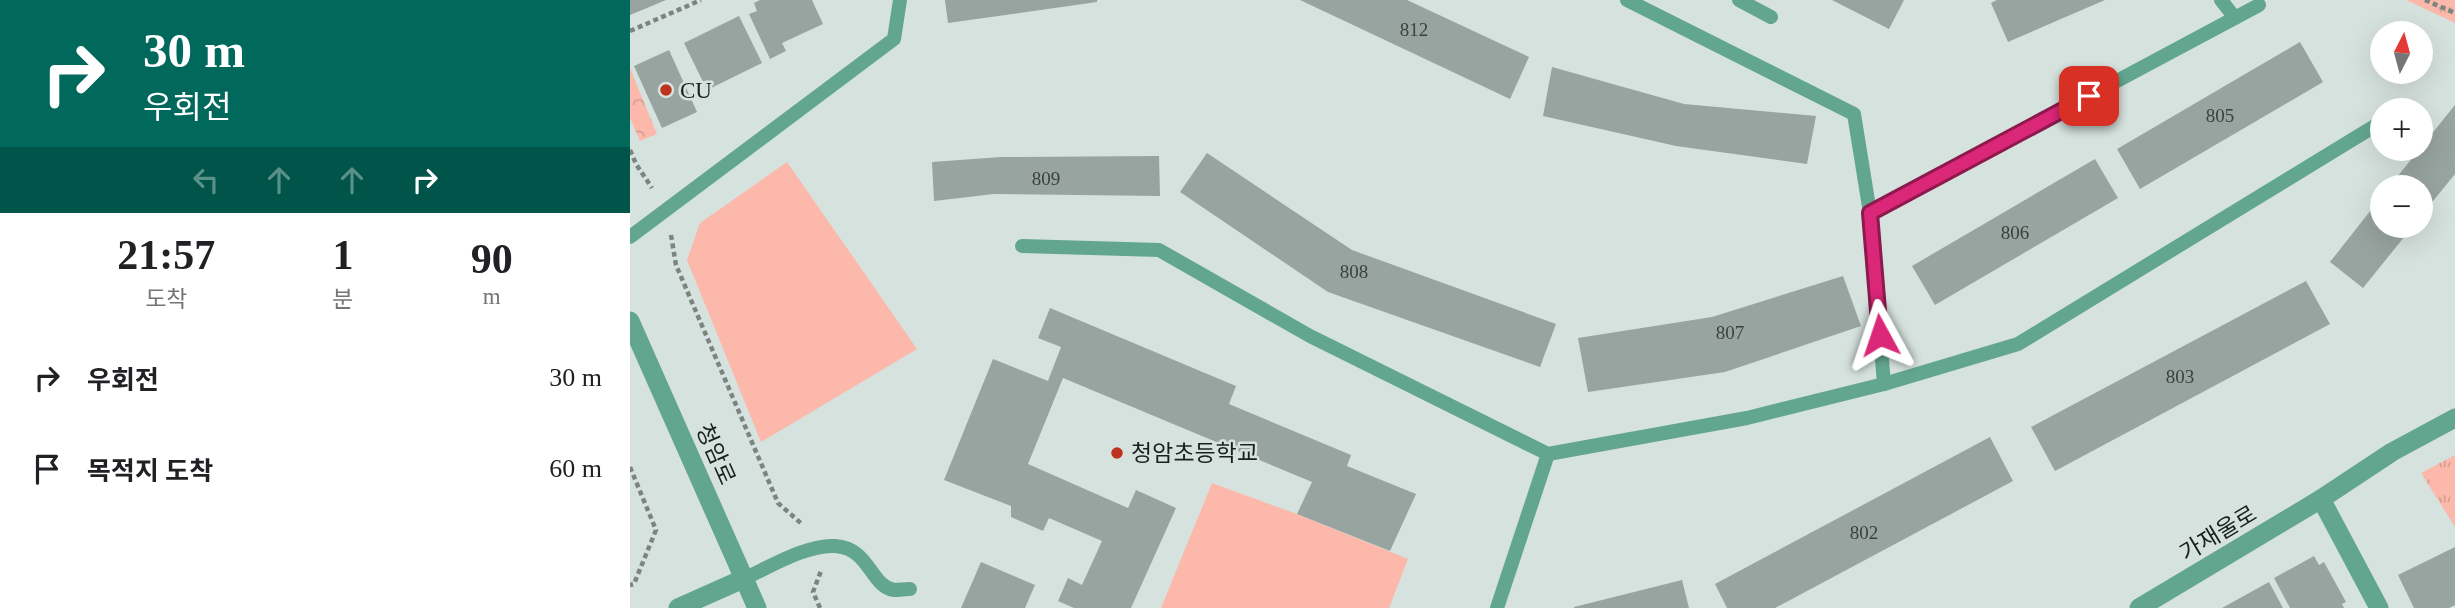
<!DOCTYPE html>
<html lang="ko">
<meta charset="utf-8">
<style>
body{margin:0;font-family:"Times New Roman","Noto Sans KR",serif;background:#f2f2f2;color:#202124;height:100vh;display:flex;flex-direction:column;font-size:26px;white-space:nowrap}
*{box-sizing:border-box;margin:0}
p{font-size:23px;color:#757577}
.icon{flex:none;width:38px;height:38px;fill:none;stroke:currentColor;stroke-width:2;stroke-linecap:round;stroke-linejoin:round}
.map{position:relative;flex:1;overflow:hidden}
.panel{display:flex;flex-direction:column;background:#fff;width:630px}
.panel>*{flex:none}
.banner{background:#00695c;color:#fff;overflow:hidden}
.needle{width:46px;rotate:6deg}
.fabs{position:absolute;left:1740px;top:21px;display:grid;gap:14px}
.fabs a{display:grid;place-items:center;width:63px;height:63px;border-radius:50%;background:#fff;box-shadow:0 7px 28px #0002;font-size:35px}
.pin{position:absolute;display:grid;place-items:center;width:60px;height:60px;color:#fff;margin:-30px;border-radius:14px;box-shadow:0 4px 10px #0006}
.me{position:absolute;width:77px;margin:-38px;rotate:355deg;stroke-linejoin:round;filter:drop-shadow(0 0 5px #0008)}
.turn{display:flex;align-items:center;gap:24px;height:147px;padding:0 28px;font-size:32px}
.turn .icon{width:91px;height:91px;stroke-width:2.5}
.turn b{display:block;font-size:49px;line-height:60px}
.lanes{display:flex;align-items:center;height:66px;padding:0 28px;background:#0003;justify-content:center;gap:35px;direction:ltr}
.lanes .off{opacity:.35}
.eta{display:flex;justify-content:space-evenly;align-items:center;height:119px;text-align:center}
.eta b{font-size:42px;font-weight:800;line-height:49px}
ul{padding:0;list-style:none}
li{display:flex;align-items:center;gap:21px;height:91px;padding:0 28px}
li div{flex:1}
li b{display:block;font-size:26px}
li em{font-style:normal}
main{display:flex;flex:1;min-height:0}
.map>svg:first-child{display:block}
.grass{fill:#fcb8ab}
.forest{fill:url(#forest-crowns)}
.park{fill:url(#park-tufts)}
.building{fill:#98a4a0}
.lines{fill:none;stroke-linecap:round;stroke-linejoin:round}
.path{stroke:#7c8482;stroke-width:4.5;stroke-dasharray:5 3.5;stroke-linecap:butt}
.service{stroke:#62a690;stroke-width:14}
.minor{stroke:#62a690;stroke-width:19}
.tertiary{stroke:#62a690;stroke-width:19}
.route-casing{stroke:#8e194d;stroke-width:18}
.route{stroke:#db2777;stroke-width:12}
.poi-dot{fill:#bf321f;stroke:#d6e2de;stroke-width:2.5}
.labels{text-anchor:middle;stroke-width:5;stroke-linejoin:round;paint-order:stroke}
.number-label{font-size:19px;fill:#3a403e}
.poi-label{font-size:23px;fill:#1b1f1e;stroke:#d6e2de;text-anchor:start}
.street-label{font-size:23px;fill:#1b1f1e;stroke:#d6e2de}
</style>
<main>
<section class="panel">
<div class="banner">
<div class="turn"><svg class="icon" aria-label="right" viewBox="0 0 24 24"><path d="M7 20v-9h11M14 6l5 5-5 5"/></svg><div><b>30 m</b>우회전</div></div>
<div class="lanes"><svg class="icon off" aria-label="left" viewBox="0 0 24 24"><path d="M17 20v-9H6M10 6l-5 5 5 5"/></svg><svg class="icon off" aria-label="ahead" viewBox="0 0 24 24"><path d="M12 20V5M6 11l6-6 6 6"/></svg><svg class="icon off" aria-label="ahead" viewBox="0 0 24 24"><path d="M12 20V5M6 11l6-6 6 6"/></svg><svg class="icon" aria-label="right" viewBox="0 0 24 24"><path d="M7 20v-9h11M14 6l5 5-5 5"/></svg></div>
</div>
<div class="eta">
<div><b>21:57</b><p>도착</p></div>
<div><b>1</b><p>분</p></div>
<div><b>90</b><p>m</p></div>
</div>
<ul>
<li><svg class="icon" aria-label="right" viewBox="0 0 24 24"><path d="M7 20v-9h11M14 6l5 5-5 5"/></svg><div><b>우회전</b></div><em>30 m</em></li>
<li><svg class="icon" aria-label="arrive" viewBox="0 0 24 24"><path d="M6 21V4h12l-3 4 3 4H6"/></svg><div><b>목적지 도착</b></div><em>60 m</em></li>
</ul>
</section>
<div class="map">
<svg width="1825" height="608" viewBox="0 0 1825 608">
<defs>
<pattern id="forest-crowns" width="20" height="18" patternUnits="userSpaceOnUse" patternTransform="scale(1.75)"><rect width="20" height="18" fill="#fcb8ab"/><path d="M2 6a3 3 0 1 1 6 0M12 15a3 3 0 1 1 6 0" fill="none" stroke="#d79e93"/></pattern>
<pattern id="park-tufts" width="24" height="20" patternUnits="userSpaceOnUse" patternTransform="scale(1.75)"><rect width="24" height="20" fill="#fcb8ab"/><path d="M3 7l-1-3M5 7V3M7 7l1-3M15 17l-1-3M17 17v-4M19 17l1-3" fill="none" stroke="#d79e93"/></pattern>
</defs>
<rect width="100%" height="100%" fill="#d6e2de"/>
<g class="grass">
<path d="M157,162L287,349L131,442L57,260L70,223Z"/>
<path d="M582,483L667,514L778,559L759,608H531Z"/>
</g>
<path class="forest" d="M0,68L27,134L10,141L0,118Z"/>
<g class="park">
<path d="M1776,0H1825V23Z"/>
<path d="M1825,455V527L1791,473Z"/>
</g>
<g class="building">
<path d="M0,0H36L0,15Z"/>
<path d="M130,0H182L193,24L152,43L156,51L140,59L119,14L127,11L124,3Z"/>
<path d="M315,0H467V2L318,23Z"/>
<path d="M670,0H777L899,57L880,99Z"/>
<path d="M1202,0H1274L1259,29Z"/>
<path d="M1367,0H1475L1378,42L1361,3Z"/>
<path d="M109,16L132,63L77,90L54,43Z"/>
<path d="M1670,42L1693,82L1510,189L1487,149Z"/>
<path d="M39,50L67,112L32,128L4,66Z"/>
<path d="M922,67L1054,104L1186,116L1177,164L1046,146L913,116Z"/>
<path d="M1825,105V174L1790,217V187H1759Z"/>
<path d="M577,153L722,250L926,324L910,367L698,292L550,192Z"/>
<path d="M529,156L530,196L364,194L304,201L302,162L371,157Z"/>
<path d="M1465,159L1488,198L1305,305L1282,266Z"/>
<path d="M1752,196V226H1783L1733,288L1700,262Z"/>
<path d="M1213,276L1231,326L1095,372L958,392L948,338L1082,317Z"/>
<path d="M1676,281L1700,324L1425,471L1401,427Z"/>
<path d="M420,308L606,386L599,404L721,455L717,466L786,494L760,551L667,514L682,482L433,378L398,464L498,508L506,490L546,508L501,608H444L428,601L438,578L452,585L472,541L419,518L413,531L381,517V506L314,480L363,359L418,381L431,347L408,338Z"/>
<path d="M1360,437L1383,481L1145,608H1097L1085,584Z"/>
<path d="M1825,547V605L1819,608H1784L1768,575Z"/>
<path d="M1684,556L1689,565L1694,562L1716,602L1712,604L1714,608H1660L1644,578Z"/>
<path d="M351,562L405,585L395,608H331Z"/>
<path d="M1052,580L1059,608H944V607Z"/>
<path d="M1639,582L1653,608H1592Z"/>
</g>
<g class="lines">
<g class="path">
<path d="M1795,0L1825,13"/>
<path d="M0,31L71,0"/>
<path d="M0,150L6,164L22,188"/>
<path d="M41,235L46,265L148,503L173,525"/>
<path d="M0,467L26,530L4,584L0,585"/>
<path d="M190,608L183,592L191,571"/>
</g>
<g class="service">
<path d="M997,0L1224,114L1240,213L1254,384"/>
<path d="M1109,0L1141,17"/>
<path d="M1591,0L1605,18"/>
<path d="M1240,213L1629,5"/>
<path d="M0,237L264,39L270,0"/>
<path d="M392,246L529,250L680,336L918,454L1117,418L1254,384L1388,344L1748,124"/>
<path d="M113,579C138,568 177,544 205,546C240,548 240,586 264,590C269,590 275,589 280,589"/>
<path d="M867,608L918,454"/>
</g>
<g class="minor">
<path d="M1691,499L1749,608"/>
<path d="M1509,608L1691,499L1762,452L1825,418"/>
</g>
<g class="tertiary">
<path d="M0,321L127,608"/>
<path d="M48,608L113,579"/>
</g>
</g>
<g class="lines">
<g class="route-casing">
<path id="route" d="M1250,335L1240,213L1459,96"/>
</g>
<use href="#route" class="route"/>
</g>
<g class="poi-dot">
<circle cx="36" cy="90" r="7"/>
<circle cx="487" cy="453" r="7"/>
</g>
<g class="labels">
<g class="number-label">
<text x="784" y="36">812</text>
<text x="1590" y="122">805</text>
<text x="416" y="185">809</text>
<text x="1385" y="239">806</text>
<text x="724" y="278">808</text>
<text x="1100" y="339">807</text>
<text x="1550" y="383">803</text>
<text x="1234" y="539">802</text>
</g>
<g class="poi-label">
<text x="50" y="98">CU</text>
<text x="501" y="461">청암초등학교</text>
</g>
<g class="street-label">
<text transform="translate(86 454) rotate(66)" y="8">청암로</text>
<text transform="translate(1588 533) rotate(-31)" y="8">가재울로</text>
</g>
</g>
</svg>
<div class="fabs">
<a><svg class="needle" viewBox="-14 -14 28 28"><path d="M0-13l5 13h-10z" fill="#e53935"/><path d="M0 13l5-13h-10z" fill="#757577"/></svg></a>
<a>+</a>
<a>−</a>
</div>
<div class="pin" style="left:1459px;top:96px;background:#d93025"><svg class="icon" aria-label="arrive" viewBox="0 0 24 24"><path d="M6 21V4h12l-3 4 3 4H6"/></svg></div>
<svg class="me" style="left:1250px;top:335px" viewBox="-20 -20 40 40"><path d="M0-17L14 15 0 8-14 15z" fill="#db2777" stroke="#fff" stroke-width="4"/></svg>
</div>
</main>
